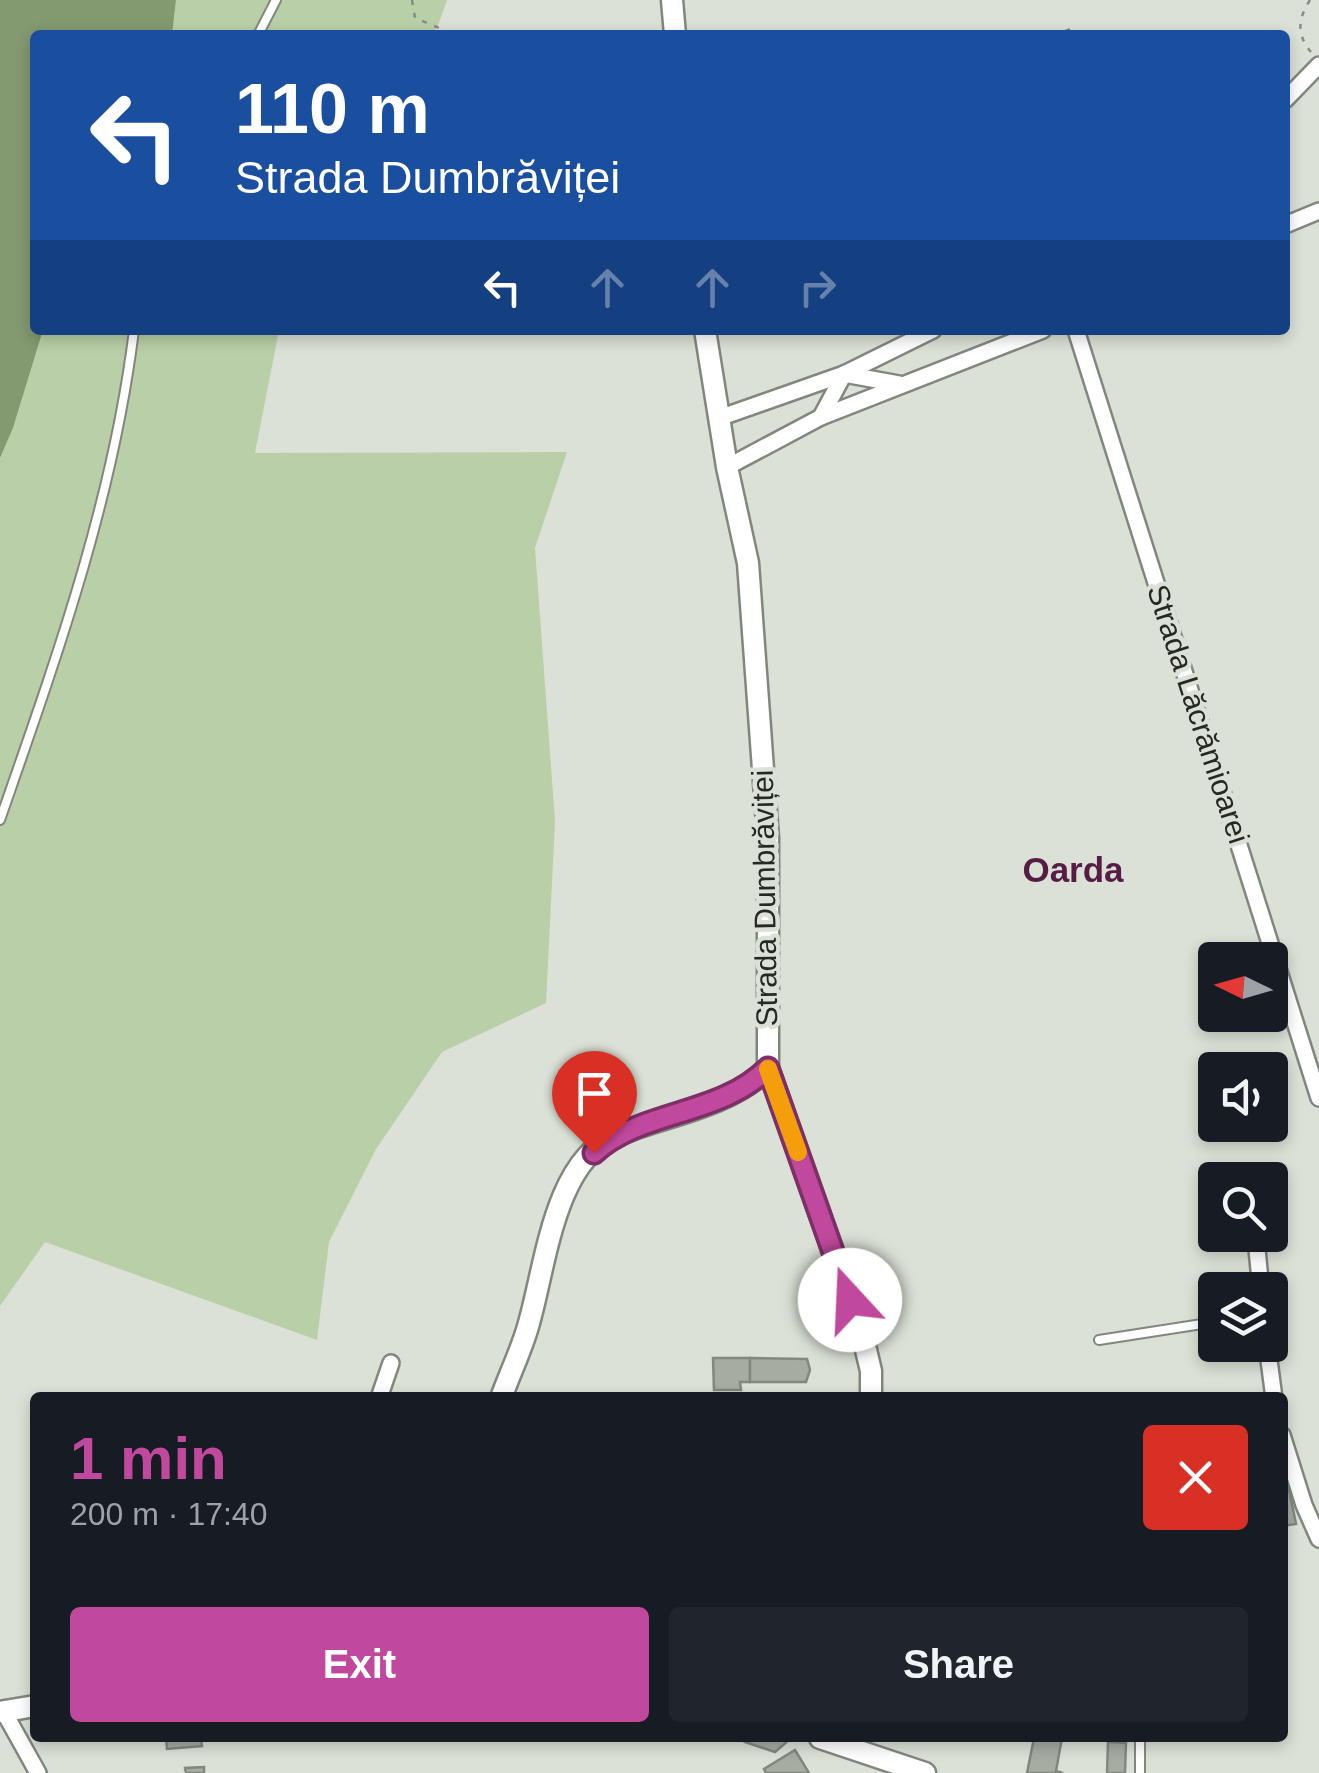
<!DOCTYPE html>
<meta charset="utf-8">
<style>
body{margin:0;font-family:Arial,sans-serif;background:#20242c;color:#f1f3f6;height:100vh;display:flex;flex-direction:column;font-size:38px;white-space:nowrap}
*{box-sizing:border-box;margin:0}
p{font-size:32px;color:#9ea1a6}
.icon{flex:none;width:55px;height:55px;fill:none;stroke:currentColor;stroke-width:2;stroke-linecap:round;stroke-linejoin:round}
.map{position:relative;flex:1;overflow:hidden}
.panel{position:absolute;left:30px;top:1392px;width:1258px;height:350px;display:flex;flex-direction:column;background:#171b24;border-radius:10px;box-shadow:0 5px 15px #0003}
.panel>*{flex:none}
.guide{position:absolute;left:30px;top:30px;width:1260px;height:305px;border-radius:10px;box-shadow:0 5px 15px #0003;background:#1a4fa0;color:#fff;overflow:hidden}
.needle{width:65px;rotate:275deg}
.controls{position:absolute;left:1198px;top:942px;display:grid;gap:20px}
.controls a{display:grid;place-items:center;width:90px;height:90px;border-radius:10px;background:#171b24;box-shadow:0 5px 15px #0003;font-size:50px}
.pin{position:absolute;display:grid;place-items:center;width:85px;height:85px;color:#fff;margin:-102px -42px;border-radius:50% 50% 50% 0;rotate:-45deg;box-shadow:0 0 10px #0007}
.pin .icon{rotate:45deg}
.me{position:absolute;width:110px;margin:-55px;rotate:340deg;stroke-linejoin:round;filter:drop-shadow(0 0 8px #0008)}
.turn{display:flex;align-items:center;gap:35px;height:210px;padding:0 40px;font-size:45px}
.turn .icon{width:130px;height:130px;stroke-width:2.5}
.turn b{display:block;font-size:70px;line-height:85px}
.lanes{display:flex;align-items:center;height:95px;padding:0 40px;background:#0003;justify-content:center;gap:50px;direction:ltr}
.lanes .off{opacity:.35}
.round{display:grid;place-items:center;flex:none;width:105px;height:105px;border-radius:10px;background:#20242c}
.headline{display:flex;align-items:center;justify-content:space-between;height:170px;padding:0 40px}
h1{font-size:60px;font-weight:700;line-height:75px;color:#c1499d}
.cta{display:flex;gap:20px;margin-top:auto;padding:20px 40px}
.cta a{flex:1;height:115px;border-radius:10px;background:#c1499d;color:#fff;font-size:40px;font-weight:700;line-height:115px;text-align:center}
.cta a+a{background:#20242c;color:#f1f3f6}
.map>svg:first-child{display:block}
.green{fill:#b9cfa7}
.water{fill:#839970}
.building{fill:#a6aca2;stroke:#83887f;stroke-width:2.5}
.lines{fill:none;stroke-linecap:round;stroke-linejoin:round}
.lane-casing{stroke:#82877e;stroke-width:12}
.street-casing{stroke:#82877e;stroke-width:20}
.secondary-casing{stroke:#82877e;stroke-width:25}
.path{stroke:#888c85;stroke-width:2.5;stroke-dasharray:5 8;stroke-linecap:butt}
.lane{stroke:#fff;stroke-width:8}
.street{stroke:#fff;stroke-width:15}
.secondary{stroke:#fff;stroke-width:20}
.route-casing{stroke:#7d2f66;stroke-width:25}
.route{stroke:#c1499d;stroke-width:18}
.slow{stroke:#f59e0b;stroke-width:18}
.labels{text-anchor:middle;stroke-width:9;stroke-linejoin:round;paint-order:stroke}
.street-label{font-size:30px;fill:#262824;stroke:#dbe1d6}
.quarter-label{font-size:35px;font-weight:bold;fill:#561c44;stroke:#dbe1d6}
</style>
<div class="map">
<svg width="1319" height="1773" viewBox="0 0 1319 1773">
<rect width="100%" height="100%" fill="#dbe1d6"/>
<g class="green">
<path d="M176,0H447L437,28L430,35H172Z"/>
<path d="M43,330H279L255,453L567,452L535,548L555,821L546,1003L442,1052L376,1149L329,1242L317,1340L45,1242L0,1306V458L13,428Z"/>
</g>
<path class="water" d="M0,0H176L172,35H35V330H43L13,428L0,458Z"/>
<g class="building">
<path d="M713,1358H750V1382H740L741,1390H714Z"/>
<path d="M750,1358L807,1359L810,1370L806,1382H750Z"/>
<path d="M1286,1475L1296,1524L1282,1526V1476Z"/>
<path d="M166,1738H201L202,1746L167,1749Z"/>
<path d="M747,1738H781L789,1740L775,1752L745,1742Z"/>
<path d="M1034,1738H1062L1056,1771L1063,1773H1027Z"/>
<path d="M1108,1742L1126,1743L1125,1773H1107Z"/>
<path d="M795,1750L809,1773H766L764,1769Z"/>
<path d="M204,1767V1773H186L185,1768Z"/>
</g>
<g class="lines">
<g class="lane-casing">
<g id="lane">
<path d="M258,35L276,0"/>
<path d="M0,820C56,659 113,501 134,330"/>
<path d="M1099,1340L1215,1322"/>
<path d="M1140,1738V1773"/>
</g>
</g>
<g class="street-casing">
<g id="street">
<path d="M1285,100L1319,65"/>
<path d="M1285,225L1319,211"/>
<path d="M1076,330L1319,1098"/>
<path d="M844,374L899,384"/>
<path d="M821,417L844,374"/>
<path d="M719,418L844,374L933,330"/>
<path d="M727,467L821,417L1043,330"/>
<path d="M1256,1239L1261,1290"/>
<path d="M1267,1345L1274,1398"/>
<path d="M379,1398L391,1363"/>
<path d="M1282,1435L1304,1505L1319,1539"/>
<path d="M4,1712L38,1773"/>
</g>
</g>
<g class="secondary-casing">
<g id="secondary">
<path d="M672,0L675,35"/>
<path d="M705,330L727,467L748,563L768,838V1068L862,1333L871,1371V1398"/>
<path d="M501,1398C509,1376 519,1355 526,1333C545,1276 551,1163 615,1136C665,1115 728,1108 768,1068"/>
<path d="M0,1712L35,1706"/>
<path d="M820,1738L925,1773"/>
</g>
</g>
<g class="path">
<path d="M412,0L415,18L456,35"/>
<path d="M1310,0C1298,19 1296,34 1311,52"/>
<path d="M1053,35L1074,28"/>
</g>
<use href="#lane" class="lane"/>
<use href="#street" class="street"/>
<use href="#secondary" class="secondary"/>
</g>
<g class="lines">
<g class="route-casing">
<path id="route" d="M594,1153C640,1110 720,1116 768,1068L850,1300"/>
</g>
<use href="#route" class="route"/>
<path class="slow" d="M768,1069L798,1152"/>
</g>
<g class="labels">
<g class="street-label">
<text transform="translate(1198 714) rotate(72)" y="10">Strada Lăcrămioarei</text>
<text transform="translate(765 898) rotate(-91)" y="10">Strada Dumbrăviței</text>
</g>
<g class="quarter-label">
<text x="1073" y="882">Oarda</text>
</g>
</g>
</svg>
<div class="controls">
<a><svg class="needle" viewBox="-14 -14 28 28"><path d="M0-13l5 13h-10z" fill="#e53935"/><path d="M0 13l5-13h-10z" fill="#9ea1a6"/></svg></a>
<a><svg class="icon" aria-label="sound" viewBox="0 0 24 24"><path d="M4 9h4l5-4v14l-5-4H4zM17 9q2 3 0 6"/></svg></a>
<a><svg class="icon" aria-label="search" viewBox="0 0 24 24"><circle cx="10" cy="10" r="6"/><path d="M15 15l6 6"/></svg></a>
<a><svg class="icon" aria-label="layers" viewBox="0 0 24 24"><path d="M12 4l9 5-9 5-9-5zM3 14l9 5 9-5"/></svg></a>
</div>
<div class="pin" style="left:594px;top:1153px;background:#d93025"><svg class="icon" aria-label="arrive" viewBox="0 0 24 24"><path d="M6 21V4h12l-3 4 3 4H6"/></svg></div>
<svg class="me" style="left:850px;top:1300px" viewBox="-20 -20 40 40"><circle r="19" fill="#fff"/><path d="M0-13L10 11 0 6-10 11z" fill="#c1499d"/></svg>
<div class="guide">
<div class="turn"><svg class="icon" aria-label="left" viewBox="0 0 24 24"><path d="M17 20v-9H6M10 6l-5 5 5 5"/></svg><div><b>110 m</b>Strada Dumbrăviței</div></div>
<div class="lanes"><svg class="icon" aria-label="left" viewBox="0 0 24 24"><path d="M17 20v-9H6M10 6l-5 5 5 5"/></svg><svg class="icon off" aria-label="ahead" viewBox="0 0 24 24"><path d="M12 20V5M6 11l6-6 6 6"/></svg><svg class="icon off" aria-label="ahead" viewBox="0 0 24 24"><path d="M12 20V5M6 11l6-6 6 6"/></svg><svg class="icon off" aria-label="right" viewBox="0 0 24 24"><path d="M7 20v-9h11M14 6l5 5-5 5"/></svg></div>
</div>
<section class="panel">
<div class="headline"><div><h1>1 min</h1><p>200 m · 17:40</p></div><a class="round" style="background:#d93025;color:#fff"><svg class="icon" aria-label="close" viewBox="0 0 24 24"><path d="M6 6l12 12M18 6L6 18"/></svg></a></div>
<div class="cta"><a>Exit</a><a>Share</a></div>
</section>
</div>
